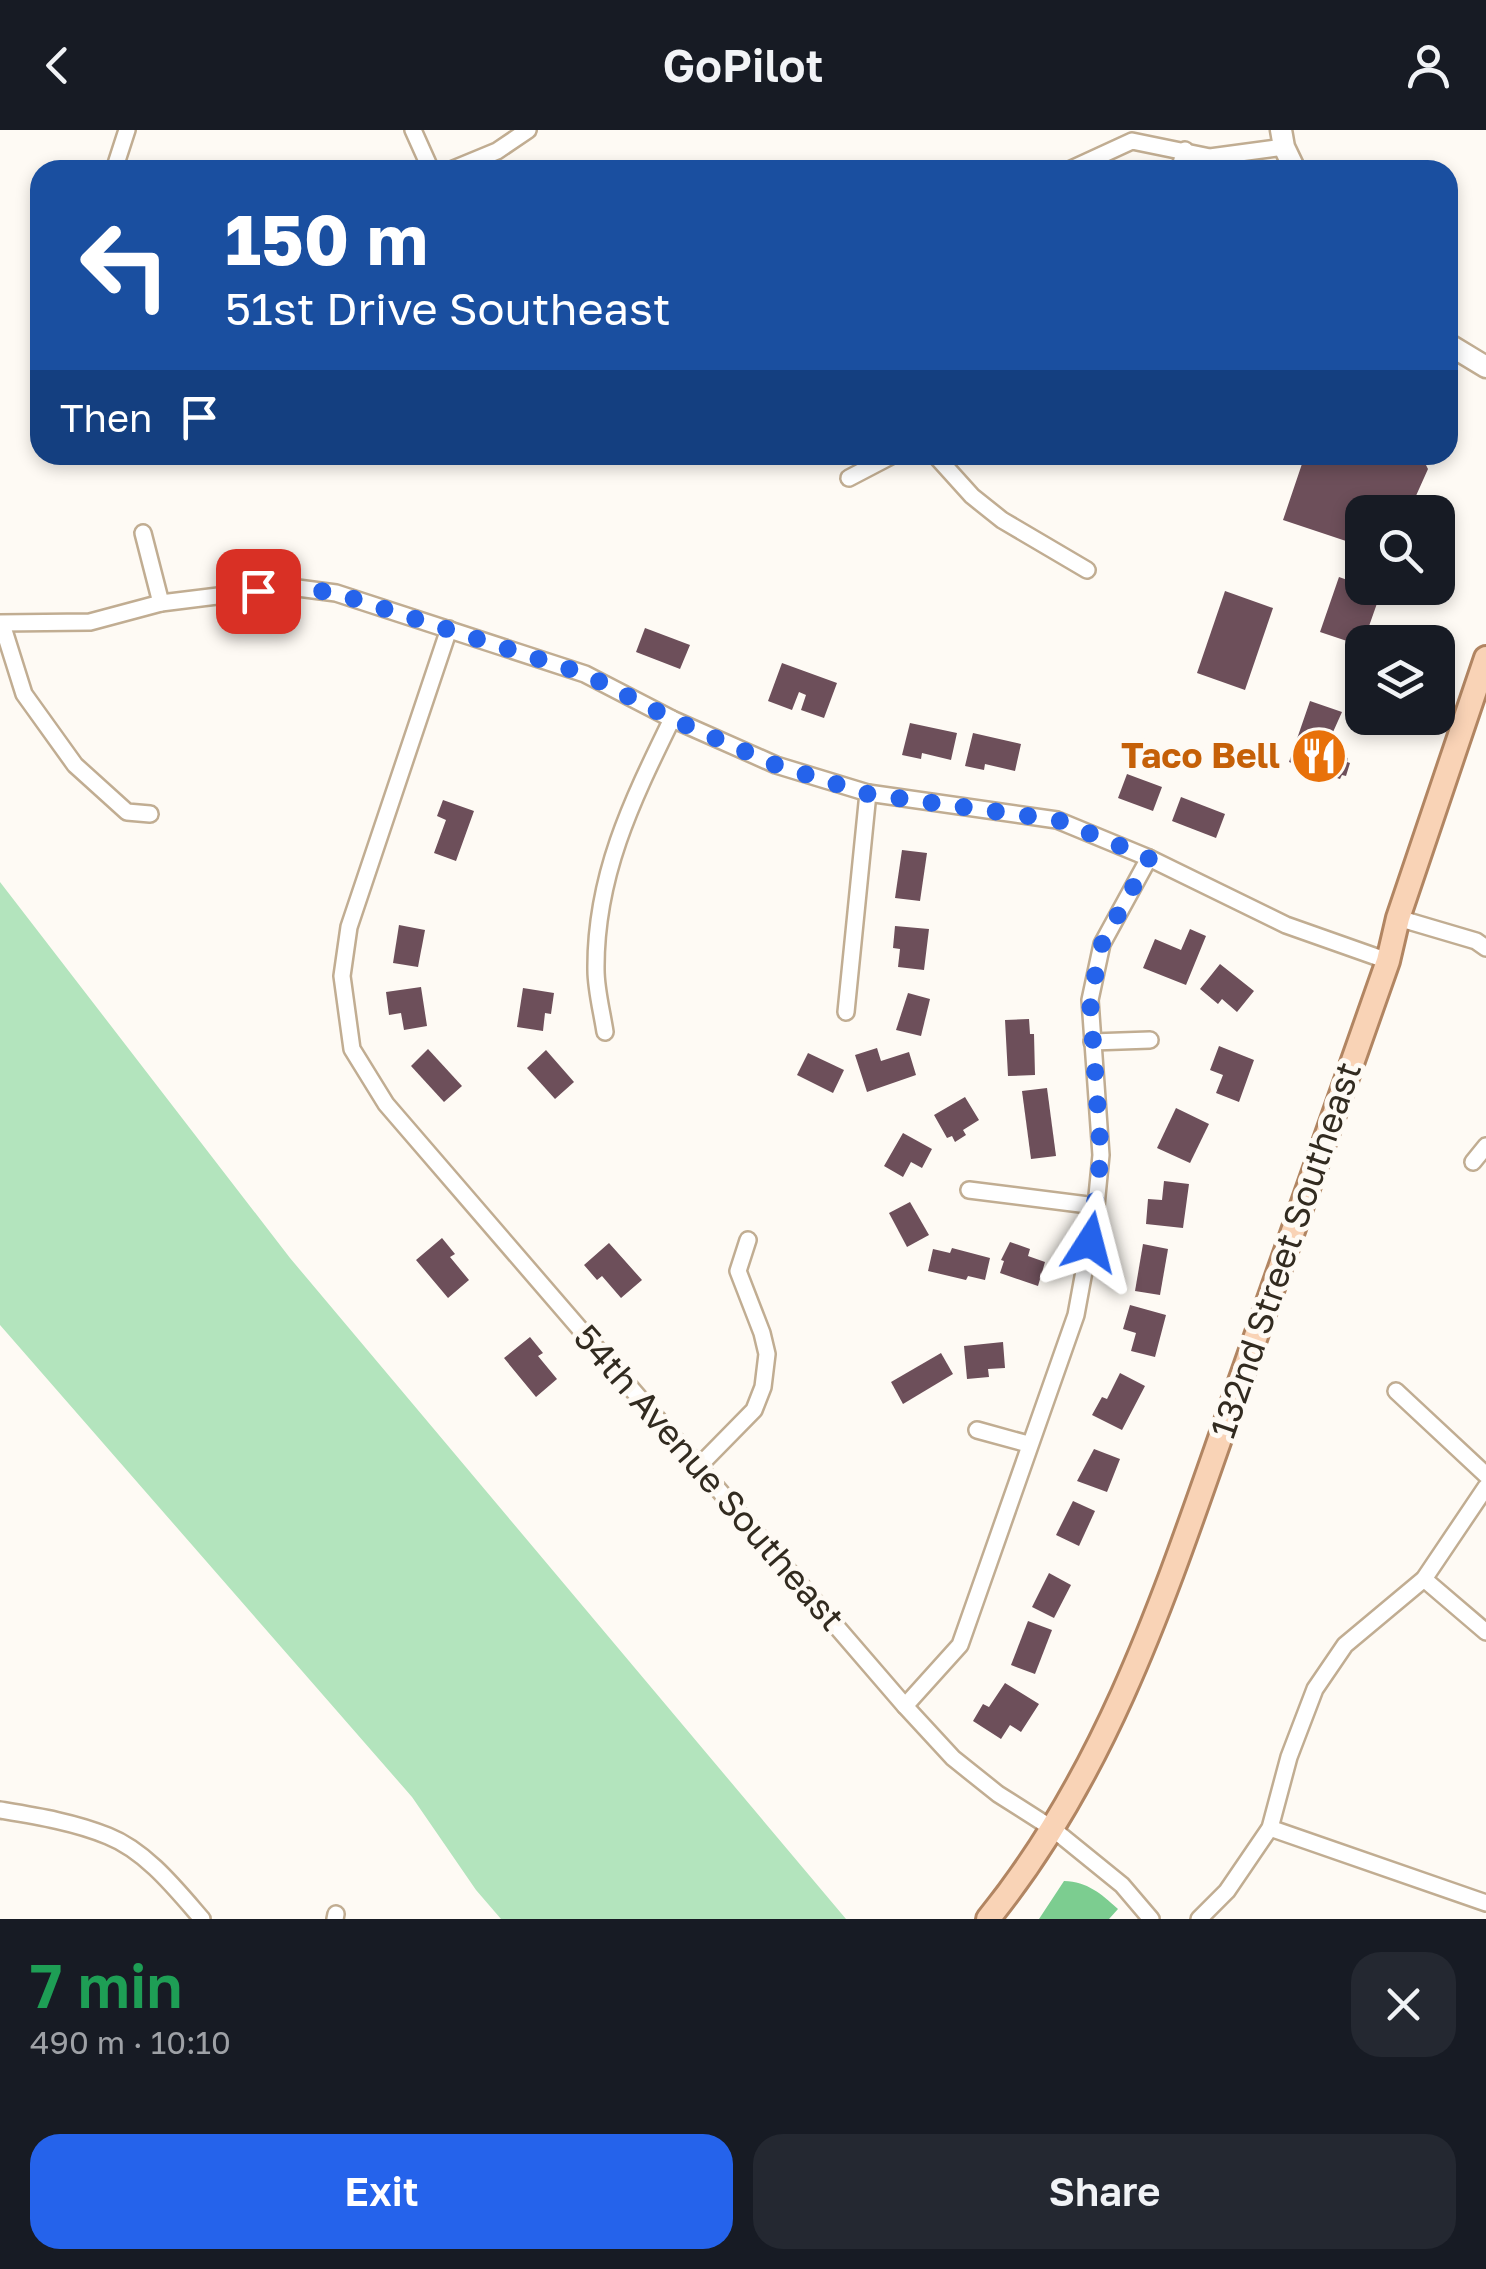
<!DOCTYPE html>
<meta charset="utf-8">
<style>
body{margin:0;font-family:"Golos Text",sans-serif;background:#242831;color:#f1f3f6;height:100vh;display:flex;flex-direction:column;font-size:38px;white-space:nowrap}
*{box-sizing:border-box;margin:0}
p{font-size:32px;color:#9ea1a6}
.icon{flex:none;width:55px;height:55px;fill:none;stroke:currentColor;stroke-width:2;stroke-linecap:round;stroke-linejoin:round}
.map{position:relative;height:1789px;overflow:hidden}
.sheet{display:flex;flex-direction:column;background:#171b24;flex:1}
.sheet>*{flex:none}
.banner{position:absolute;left:30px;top:30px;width:1428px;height:305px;border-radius:30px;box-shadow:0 5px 15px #0003;background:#1a4fa0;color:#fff;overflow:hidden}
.tools{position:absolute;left:1345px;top:365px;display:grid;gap:20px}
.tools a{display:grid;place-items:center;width:110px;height:110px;border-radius:20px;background:#171b24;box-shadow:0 5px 15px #0003;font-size:50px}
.pin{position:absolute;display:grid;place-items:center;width:85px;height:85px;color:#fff;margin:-42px;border-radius:20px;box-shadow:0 5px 15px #0006}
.me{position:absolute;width:110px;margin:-55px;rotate:9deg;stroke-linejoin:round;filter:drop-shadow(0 0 8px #0008)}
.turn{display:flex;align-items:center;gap:35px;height:210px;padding:0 30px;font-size:45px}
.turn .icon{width:130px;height:130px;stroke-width:2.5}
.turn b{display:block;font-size:70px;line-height:85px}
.then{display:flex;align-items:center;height:95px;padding:0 30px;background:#0003;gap:20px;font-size:38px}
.round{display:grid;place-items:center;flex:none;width:105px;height:105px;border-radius:30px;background:#242831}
.summary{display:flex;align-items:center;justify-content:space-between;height:170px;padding:0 30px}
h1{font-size:60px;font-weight:600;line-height:75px;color:#1e9e55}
.primary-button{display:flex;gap:20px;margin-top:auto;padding:20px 30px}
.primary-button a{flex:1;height:115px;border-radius:30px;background:#2563eb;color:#fff;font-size:40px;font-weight:600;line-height:115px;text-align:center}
.primary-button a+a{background:#242831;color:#f1f3f6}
header{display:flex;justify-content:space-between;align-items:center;height:130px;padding:0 30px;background:#171b24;font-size:45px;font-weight:600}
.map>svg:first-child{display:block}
.green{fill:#b3e4bd}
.forest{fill:#7ccd90}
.building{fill:#6d4f5a}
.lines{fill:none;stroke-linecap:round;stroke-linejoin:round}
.minor-casing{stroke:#c1ad92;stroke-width:20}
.secondary-casing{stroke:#c1ad92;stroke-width:25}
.primary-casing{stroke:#b18562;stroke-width:28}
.minor{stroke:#fff;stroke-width:15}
.secondary{stroke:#fff;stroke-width:20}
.primary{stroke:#f9d3b6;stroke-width:22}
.route{stroke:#2563eb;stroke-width:18;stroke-dasharray:0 32.4}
.labels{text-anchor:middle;stroke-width:10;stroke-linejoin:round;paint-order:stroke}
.food-label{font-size:35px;font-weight:bold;fill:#c56008;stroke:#fefaf4;text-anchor:end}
.street-label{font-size:35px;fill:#322b20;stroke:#fefaf4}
</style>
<header><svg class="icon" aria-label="back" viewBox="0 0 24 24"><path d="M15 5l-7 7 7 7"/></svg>GoPilot<svg class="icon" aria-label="person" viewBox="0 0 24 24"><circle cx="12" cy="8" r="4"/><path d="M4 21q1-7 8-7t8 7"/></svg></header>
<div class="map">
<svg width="1486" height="1789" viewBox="0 0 1486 1789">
<rect width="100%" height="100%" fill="#fefaf4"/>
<path class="green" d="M0,752L290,1128L846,1789H501L476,1760L412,1667L0,1195Z"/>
<path class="forest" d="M1064,1751C1088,1752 1100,1763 1118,1779L1109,1789H1039Z"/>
<g class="building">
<path d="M1305,325H1421L1428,339L1415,368L1409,366L1403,382H1362V405L1353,402L1349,412L1283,390Z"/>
<path d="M1339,447L1381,462L1362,516L1320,502Z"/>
<path d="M1225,461L1273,478L1245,560L1197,543Z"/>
<path d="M645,498L690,515L680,539L636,522Z"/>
<path d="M782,533L837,553L824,588L801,580L806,565L799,562L792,580L768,571Z"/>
<path d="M1310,571L1342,582L1325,620L1348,628L1347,632L1350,633L1346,646L1342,645L1340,649L1289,632Z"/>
<path d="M910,593L957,603L951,630L922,623L921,629L902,625Z"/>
<path d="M973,603L1021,614L1015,641L985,634L984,640L965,636Z"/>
<path d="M1127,644L1162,657L1153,681L1118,668Z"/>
<path d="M1181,667L1225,684L1216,708L1172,691Z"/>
<path d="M443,670L474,681L456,731L434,723L446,690L437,686Z"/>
<path d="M902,720L927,723L920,771L895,768Z"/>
<path d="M399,795L425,800L418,837L393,833Z"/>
<path d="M895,796L929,799L924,840L898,837L900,819L893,818Z"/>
<path d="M1190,799L1206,806L1186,855L1143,838L1155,809L1181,820Z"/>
<path d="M1220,834L1254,861L1237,882L1222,869L1218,874L1200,859Z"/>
<path d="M421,857L427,896L404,900L401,883L389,885L386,862Z"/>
<path d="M523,858L554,863L551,884L545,883L543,901L517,897Z"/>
<path d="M908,863L930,869L921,906L896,900Z"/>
<path d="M1029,889L1030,904H1034L1035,945L1008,946L1005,890Z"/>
<path d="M1219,916L1254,930L1239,972L1216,963L1223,945L1210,940Z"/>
<path d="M877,918L881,931L909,922L916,945L867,962L855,925Z"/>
<path d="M428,919L462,956L444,972L411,936Z"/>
<path d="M546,920L574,952L555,969L527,938Z"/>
<path d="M808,923L844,940L833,963L797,945Z"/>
<path d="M1047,958L1056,1026L1031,1029L1022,961Z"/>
<path d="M965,967L979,990L963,1000L966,1005L955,1012L952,1006L947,1008L934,985Z"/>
<path d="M1176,978L1209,994L1190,1033L1157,1018Z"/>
<path d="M903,1003L932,1019L922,1038L911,1032L903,1047L884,1036Z"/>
<path d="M1164,1051L1189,1054L1183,1098L1146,1094L1148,1069L1162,1070Z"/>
<path d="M910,1072L929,1105L907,1117L889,1083Z"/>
<path d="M442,1108L455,1124L450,1127L469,1150L448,1168L416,1130Z"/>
<path d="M1010,1112L1030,1119L1028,1126L1045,1132L1038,1156L1000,1143L1004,1131L1001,1130Z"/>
<path d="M609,1113L642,1150L621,1168L602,1146L597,1150L584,1135Z"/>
<path d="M1143,1114L1168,1119L1160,1165L1135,1161Z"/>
<path d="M952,1118L990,1128L985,1150L968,1146L966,1150L928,1141L933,1119L950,1123Z"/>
<path d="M1130,1175L1166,1185L1155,1227L1131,1221L1136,1203L1123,1199Z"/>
<path d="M530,1207L543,1223L538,1226L557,1249L536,1267L504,1228Z"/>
<path d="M1003,1212L1005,1238L988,1239L989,1247L967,1249L964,1216Z"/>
<path d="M941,1223L953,1244L903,1274L891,1252Z"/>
<path d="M1120,1243L1145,1256L1122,1300L1092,1285L1102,1267L1107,1269Z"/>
<path d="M1094,1319L1120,1329L1107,1362L1077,1351Z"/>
<path d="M1073,1371L1095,1381L1079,1416L1056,1405Z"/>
<path d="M1049,1443L1071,1455L1054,1488L1032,1477Z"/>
<path d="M1028,1491L1052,1500L1035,1544L1011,1535Z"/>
<path d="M1005,1553L1039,1574L1021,1602L1010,1595L1001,1609L973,1591L983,1574L989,1577Z"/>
</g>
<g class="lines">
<g class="minor-casing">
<g id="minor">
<path d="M413,0L431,40"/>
<path d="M114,40L127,0"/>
<path d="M451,40L497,21L528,0"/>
<path d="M1069,40L1132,11L1210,27L1284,17"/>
<path d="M1179,40L1185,20"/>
<path d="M935,325L972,366L1002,390L1087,440"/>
<path d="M849,348L893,325"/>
<path d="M143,403L161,473"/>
<path d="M0,493L90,492L161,473L290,457L336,463L585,544L672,589L776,635L868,663L1057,690L1149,728L1286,795L1388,831"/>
<path d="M2,494L24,564L75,635L127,682L150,684"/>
<path d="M449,499L349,797L342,846L352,919L386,974L905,1576L953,1628L998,1664L1053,1699L1122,1755L1151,1789"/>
<path d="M1398,788L1476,811L1486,818"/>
<path d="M846,882L868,663"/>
<path d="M605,902C602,882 596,860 596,840C595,746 632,671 672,589"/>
<path d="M1092,912L1150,910"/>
<path d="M1473,1032L1486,1016"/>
<path d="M969,1060L1096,1076"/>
<path d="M1396,1261L1486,1345"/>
<path d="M977,1300L1028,1314"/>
<path d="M699,1336L754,1280L763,1257L767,1224L762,1203L738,1141L748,1110"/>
<path d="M1424,1449L1486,1502"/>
<path d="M905,1576L960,1515L1076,1185L1096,1076L1101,1025L1090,870L1102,814L1149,728"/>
<path d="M0,1680C36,1686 74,1692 108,1706C146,1721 176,1759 202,1789"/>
<path d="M1270,1698L1486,1773"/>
<path d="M335,1789L336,1784"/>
<path d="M1199,1789L1227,1761L1270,1698L1289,1627L1315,1559L1345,1515L1424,1449L1486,1357"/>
</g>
</g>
<g class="secondary-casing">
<g id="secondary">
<path d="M1281,0L1284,17L1295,40"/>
<path d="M1448,214L1486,237"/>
</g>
</g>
<g class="primary-casing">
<path id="primary" d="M988,1789C1109,1640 1167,1459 1230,1280C1283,1131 1335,981 1388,831L1398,788L1486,528"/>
</g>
<use href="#minor" class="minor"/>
<use href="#secondary" class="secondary"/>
<use href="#primary" class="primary"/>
</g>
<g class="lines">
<path class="route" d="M258,461L290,457L336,463L585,544L672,589L776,635L868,664L1058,690L1149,728L1102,814L1090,870L1101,1025L1090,1112"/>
</g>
<defs>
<g id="restaurant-disc" transform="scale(2.875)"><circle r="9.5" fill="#e8710a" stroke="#fefaf4"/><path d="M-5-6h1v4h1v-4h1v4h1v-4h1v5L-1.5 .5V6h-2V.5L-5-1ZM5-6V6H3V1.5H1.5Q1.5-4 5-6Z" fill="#fff"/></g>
</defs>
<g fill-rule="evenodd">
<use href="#restaurant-disc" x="1319" y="626"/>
</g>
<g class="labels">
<g class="food-label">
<text x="1280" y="638">Taco Bell</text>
</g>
<g class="street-label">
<text transform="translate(1286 1120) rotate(-71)" y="12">132nd Street Southeast</text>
<text transform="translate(709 1348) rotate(49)" y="12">54th Avenue Southeast</text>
</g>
</g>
</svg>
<div class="tools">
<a><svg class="icon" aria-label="search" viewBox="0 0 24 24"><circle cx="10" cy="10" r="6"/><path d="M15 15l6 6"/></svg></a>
<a><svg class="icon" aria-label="layers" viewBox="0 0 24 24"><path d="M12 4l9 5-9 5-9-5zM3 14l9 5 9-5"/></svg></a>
</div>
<div class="pin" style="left:258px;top:461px;background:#d93025"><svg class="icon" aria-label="arrive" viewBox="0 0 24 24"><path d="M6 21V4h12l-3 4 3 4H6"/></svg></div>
<svg class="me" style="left:1090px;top:1112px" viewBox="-20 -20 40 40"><path d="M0-17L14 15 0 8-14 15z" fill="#2563eb" stroke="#fff" stroke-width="4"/></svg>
<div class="banner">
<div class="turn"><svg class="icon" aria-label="left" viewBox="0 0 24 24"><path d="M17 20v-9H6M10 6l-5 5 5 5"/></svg><div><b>150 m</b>51st Drive Southeast</div></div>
<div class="then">Then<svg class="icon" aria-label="arrive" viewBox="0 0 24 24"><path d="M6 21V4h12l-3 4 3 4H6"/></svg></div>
</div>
</div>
<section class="sheet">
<div class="summary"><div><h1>7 min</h1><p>490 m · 10:10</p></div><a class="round"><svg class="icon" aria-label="close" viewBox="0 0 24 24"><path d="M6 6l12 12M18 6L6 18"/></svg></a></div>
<div class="primary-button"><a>Exit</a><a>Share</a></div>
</section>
